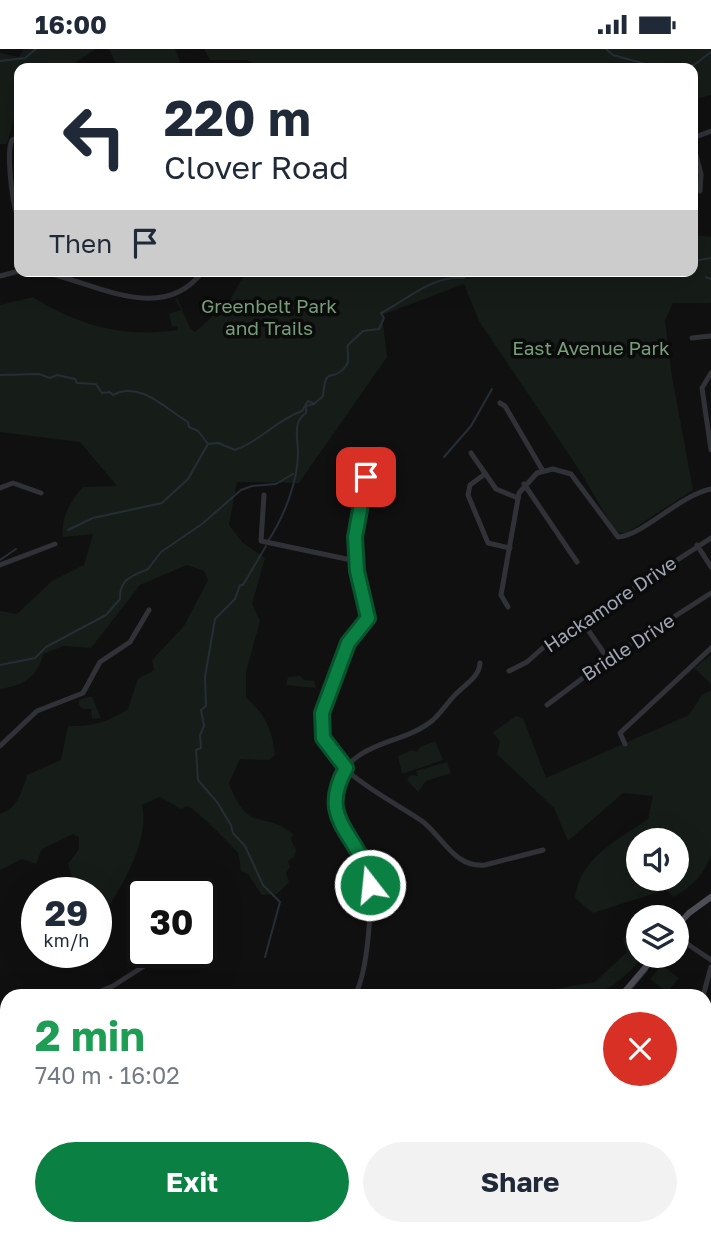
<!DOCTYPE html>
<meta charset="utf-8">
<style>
body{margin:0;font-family:"Golos Text",sans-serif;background:#f2f2f3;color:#1f2937;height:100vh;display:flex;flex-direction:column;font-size:26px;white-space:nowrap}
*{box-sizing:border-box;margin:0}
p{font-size:23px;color:#747a83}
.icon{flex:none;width:38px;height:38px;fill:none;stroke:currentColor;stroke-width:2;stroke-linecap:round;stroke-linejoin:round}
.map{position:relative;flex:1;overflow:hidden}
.details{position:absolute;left:0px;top:940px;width:712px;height:247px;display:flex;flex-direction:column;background:#fff;border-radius:21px 21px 0 0;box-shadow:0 7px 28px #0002}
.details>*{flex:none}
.top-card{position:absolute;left:14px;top:14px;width:684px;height:214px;border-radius:14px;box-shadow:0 7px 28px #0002;background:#fff;color:#1f2937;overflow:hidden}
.controls{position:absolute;left:626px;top:779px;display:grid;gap:14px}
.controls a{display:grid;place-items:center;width:63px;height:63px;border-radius:50%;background:#fff;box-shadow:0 7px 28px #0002;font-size:35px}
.speed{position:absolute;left:21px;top:828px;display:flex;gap:14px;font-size:35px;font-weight:700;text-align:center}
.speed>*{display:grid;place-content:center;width:91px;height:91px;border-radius:50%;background:#fff;box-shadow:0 7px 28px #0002;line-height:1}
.speed small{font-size:18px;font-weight:400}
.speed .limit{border:4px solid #111;border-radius:10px;background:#fff;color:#111}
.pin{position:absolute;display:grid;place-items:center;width:60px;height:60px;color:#fff;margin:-30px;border-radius:14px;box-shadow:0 4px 10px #0006}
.me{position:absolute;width:77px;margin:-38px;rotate:344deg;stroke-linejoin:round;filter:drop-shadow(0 0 5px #0008)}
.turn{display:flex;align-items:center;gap:24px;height:147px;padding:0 35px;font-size:32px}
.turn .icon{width:91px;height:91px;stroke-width:2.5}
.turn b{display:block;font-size:49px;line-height:60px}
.then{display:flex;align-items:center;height:66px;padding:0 35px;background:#0003;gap:14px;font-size:26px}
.round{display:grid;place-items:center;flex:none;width:74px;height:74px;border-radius:37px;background:#f2f2f3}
.summary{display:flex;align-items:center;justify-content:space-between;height:119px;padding:0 35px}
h1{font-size:42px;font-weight:700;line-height:52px;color:#1e9e55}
.cta{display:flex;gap:14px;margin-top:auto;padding:14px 35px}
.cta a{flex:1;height:80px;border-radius:42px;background:#0b8043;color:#fff;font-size:28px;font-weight:700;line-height:80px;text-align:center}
.cta a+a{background:#f2f2f3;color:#1f2937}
.status{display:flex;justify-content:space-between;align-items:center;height:49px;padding:0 35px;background:#fff;direction:ltr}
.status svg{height:19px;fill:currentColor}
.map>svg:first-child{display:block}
.green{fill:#161c17;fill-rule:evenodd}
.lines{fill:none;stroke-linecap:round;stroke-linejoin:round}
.stream{stroke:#262e35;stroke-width:2}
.minor{stroke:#313237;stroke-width:5}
.major{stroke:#4d4e56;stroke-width:6}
.route-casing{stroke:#07532c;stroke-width:18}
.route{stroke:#0b8043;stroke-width:12}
.labels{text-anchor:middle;stroke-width:7;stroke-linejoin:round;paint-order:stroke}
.park-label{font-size:19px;fill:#769f79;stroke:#0b0b0c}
.street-label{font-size:19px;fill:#a0a6b3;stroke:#0b0b0c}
</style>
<div class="status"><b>16:00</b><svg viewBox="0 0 49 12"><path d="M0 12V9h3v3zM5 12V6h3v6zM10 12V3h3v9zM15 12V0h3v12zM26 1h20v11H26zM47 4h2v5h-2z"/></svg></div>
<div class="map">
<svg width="711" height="1186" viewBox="0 0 711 1186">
<rect width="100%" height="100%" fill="#101011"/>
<g class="green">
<path d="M24,0H96L67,19H19V51L7,95H0V4L19,8Z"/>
<path d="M109,0H175L180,13L174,19H118Z"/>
<path d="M204,0H711V46L693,51V19H264L246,11H210Z"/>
<path d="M693,186L711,188V254H673L665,271L672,328L693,441L625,485L615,482L580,422L479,272L464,235L382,266L387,308L299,434L237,433L229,476L242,493L265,509L252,555L260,572L246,623V649C266,665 272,681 275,706L269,711L240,710L229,734C248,786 262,760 293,785L291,791L296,801L294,808L288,812L290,818L286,824L289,833L277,845L262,846L248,825L241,822C240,817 240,809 238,804C234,798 194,759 188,757L181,760L160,748L142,756C151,793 118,844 98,874L96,844L77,843L68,815L79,800V788L73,785L42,800L36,815L22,810L0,821V765C18,759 22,742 27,726L61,711L68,677C92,678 108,673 128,660L138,630L154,621L152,611L184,577L208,531L204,522L187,516L140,536L91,599L64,597L43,605C38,628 23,637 0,640V562L17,565L52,532L84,516L93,485L63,488C60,470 71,451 83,438L117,437L80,393L0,383V256L33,248C79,277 124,289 178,281L177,277L172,278L169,265L181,261L175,250L177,249L190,279L195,283L229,253L246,222H693Z"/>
<path d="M711,606V635L694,619Z"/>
<path d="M300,627L304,631L314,632L316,639L286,636L288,628Z"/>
<path d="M711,641V807C702,828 693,836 674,848L665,841L593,864L575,849C580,808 617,792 648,770L653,747L623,744L568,792L554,759L497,705L500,693L493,683L516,667L523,669L546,729L689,666L702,646ZM639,791H677V830H639Z"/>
<path d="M88,648H92L101,669L92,670L91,660H83L79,656V651Z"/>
<path d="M435,692L443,711L402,725L398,707L412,701L417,703L420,698Z"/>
<path d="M447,713L451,724L426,732L418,743L407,731L411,726L418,727L416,722Z"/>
<path d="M631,886H639V906L644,907C605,951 594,947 538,947L555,940L595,933L627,903L623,889Z"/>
<path d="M662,916L679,929L667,943L650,930Z"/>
<path d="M705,1110L711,1119V1186H681L686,1180H705Z"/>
<path d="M334,1180H464L483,1186H324Z"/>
</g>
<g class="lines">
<g class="stream">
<path d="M606,0L613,6L660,19"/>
<path d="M0,12L25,9L36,0"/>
<path d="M680,19L694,16L711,3"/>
<path d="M693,212L711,209"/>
<path d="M706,228L711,230"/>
<path d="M0,326L39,325L50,329L57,326L75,330L77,334L96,335L102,344L110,343L113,346C140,331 167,361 188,373L189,378L198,382L208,395L218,394L235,401C261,392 276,371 302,362L308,352L313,354"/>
<path d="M444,408L471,377L492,340"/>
<path d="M68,481L93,469L162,454L188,430L208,395"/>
<path d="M268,492C284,468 298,432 298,404C298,390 292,373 306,364V357L314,355L323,347C326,314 331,336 346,317C351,310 346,303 348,296L363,282L379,280L384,269L381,264C407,251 432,226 464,229L469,222"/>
<path d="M0,511L16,500"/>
<path d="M0,616L35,609L46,598L106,566L120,550C119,530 132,527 148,520L161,503L202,475L241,441L252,437L276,435L293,425"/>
<path d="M265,908L280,853L263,836L245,797L233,784L231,776L217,753L198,731L196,701L201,699L200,686L204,677L201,661L206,657L205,628L215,570L235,550L240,536H243L266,497"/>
<path d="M626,946L647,921"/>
<path d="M243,1180L263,1186"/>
<path d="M364,1186H379"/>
</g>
<g class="minor">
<path d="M19,88L12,91C6,102 12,158 19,170"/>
<path d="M693,89L711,82"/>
<path d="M693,95L701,125L700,142"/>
<path d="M37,222C90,230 161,279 203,222"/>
<path d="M0,227L19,222"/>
<path d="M692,289L711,287"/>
<path d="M711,324L702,339L711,401"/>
<path d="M500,354L505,357L543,422"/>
<path d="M471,404L496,440L518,449"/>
<path d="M369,407L355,488L357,522L368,569C348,594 342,610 331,639C325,655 319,669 323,686C329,722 395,753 422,772C443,788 454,819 485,816L543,801"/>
<path d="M485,425L470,436L468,446L488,494L510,499"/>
<path d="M524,435L577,513"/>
<path d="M0,439L13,434L41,444"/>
<path d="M264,446L261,492L356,512"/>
<path d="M697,496L711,518"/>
<path d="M0,516L55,495"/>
<path d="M508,558L501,546L519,444L537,424L553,420L571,425L618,488C644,486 678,447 711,440"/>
<path d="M582,572L608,610"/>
<path d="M509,622L527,613L545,597L711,489"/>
<path d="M547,656L608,610L711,544"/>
<path d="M625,695L620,684L711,599"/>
<path d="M0,697L37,662L83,644L100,613L130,593L149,561"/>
<path d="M201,883H202"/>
<path d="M677,888L711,911"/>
<path d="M89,947L113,937L166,903"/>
<path d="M354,947C368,927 374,844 368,821C359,789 323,769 337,734C355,690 402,697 433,671C442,663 449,651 458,643C467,634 479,628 480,614"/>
<path d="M703,947L711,918"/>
</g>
<g class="major">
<path d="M677,877L689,864L711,848"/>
<path d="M621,947L656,906"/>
<path d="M0,980L7,989"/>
<path d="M136,1186L139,1180"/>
</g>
</g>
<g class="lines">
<g class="route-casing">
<path id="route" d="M366,428L355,488L357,522L368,569L348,594L322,664L323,689L346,719C315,774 362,784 370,836"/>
</g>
<use href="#route" class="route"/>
</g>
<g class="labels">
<g class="park-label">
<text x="269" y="264">Greenbelt Park<tspan x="269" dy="22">and Trails</tspan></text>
<text x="591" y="306">East Avenue Park</text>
</g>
<g class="street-label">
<text transform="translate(610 555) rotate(-34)" y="7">Hackamore Drive</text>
<text transform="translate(628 598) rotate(-33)" y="7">Bridle Drive</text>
</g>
</g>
</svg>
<div class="controls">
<a><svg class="icon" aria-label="sound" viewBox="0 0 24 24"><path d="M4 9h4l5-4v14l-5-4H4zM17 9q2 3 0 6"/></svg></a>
<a><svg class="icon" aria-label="layers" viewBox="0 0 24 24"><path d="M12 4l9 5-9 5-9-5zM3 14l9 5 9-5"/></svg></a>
</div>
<div class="speed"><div>29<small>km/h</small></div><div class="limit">30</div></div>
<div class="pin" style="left:366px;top:428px;background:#d93025"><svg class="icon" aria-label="arrive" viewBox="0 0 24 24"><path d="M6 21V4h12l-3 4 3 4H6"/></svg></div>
<svg class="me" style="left:370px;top:836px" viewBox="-20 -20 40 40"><circle r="17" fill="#0b8043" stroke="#fff" stroke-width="3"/><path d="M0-11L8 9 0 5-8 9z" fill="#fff"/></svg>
<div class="top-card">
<div class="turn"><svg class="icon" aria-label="left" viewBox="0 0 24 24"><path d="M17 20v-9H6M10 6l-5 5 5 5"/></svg><div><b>220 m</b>Clover Road</div></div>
<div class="then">Then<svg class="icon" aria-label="arrive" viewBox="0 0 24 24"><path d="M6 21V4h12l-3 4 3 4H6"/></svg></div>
</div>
<section class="details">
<div class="summary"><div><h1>2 min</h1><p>740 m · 16:02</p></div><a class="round" style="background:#d93025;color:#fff"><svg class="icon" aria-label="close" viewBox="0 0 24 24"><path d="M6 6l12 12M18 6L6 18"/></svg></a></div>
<div class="cta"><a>Exit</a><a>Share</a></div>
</section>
</div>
